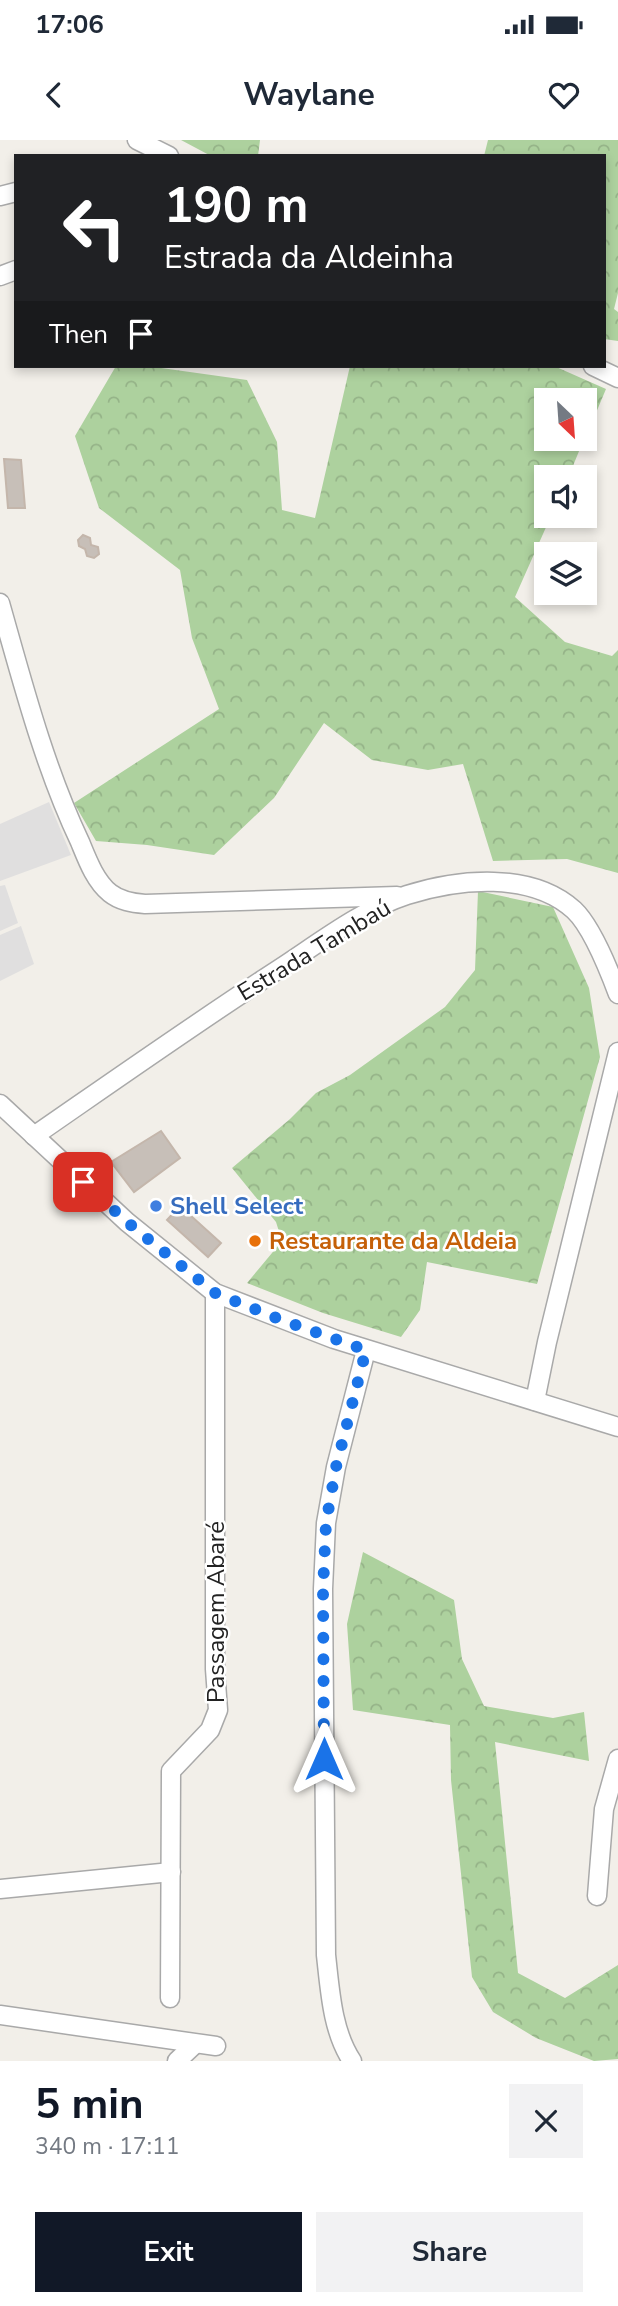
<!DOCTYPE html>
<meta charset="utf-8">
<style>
body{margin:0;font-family:"Nunito Sans",sans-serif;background:#f2f2f3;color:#1f2937;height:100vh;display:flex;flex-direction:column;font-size:26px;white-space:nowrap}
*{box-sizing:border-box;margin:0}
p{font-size:23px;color:#747a83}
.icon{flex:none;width:38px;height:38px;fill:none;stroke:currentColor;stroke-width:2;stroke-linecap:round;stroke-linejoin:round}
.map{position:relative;height:1921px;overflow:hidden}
.panel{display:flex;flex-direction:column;background:#fff;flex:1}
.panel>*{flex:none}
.top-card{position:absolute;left:14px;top:14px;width:592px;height:214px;border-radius:0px;box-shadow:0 4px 10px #0003;background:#202124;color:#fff;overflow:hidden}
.needle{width:46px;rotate:155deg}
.tools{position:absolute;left:534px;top:248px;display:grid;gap:14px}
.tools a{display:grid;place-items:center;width:63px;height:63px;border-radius:0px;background:#fff;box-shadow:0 4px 10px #0003;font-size:35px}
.pin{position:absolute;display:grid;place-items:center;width:60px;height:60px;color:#fff;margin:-30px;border-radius:14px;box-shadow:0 4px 10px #0006}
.me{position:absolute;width:77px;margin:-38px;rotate:0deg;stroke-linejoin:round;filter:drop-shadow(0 0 5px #0008)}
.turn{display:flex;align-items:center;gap:24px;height:147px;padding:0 35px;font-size:32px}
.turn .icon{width:91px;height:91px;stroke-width:2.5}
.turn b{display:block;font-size:49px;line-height:60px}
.then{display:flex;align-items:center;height:66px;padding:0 35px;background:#0003;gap:14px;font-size:26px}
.round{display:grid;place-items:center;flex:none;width:74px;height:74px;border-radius:0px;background:#f2f2f3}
.overview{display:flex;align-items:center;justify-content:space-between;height:119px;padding:0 35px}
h1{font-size:42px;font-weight:700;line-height:52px;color:#111827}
.button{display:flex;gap:14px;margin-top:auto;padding:14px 35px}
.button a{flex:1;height:80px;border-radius:0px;background:#111827;color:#fff;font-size:28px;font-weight:700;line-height:80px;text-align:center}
.button a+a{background:#f2f2f3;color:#1f2937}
.status{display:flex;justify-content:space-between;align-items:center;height:49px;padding:0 35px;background:#fff;direction:ltr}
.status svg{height:19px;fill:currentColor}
header{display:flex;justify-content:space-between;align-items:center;height:91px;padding:0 35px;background:#fff;font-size:32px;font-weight:700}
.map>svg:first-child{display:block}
.residential{fill:#e0dfdf}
.forest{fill:url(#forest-crowns)}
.building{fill:#c7bfb8;stroke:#c4b6ab;stroke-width:2}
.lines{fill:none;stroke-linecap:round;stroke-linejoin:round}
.minor-casing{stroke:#a9a9a9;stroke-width:21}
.minor{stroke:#fff;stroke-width:18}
.route{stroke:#1a73e8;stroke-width:12;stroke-dasharray:0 21.6}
.shop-dot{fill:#3f7fe0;stroke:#fff;stroke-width:2.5}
.food-dot{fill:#e8710a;stroke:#fff;stroke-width:2.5}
.labels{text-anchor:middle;stroke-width:5;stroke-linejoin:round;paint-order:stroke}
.street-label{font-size:24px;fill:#222;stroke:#fff}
.shop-label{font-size:24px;font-weight:bold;fill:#366cbe;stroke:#fff;text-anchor:start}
.food-label{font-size:24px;font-weight:bold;fill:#c56008;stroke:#fff;text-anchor:start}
</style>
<div class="status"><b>17:06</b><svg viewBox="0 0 49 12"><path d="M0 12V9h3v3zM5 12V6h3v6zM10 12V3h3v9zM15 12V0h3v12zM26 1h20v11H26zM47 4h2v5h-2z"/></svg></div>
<header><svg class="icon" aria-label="back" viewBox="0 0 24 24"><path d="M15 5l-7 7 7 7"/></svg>Waylane<svg class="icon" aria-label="heart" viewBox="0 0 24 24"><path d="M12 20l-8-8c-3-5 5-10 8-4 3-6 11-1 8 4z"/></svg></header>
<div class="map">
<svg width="618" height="1921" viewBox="0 0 618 1921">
<defs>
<pattern id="forest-crowns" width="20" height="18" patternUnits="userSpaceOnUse" patternTransform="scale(1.75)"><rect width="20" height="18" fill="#add19e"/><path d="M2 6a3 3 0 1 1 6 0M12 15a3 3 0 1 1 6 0" fill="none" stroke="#95b388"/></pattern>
</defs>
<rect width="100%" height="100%" fill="#f2efe9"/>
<g class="residential">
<path d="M49,662L71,715L0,741V684Z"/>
<path d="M5,745L18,783L0,791V746Z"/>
<path d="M21,786L34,824L0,841V795Z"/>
</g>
<g class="forest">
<path d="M181,0H260L258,16H211Z"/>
<path d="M488,0H618V153L614,169L618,172V201L604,199V16H484Z"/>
<path d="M116,226H147L247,240L277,302L282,370L315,378L350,226H554L606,249L585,299L584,261H546V299H584L568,338H546V376H551L515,457L565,502L612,516L618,510V733L567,719L493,721L463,624L428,630L372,620L324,583L274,658L214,715L147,705L96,701L74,663L219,569L192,498L180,430L99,368L75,296Z"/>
<path d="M478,751L553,767L589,848L600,917L537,1144L427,1122L420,1170L401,1197L323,1173L247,1143L282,1101L276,1082L232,1028L290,979L316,953L350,935L445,867L475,830Z"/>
<path d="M363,1412L454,1460L462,1519L484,1566L553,1578L584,1572L589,1621L495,1602L518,1833L565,1858L618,1825V1919L594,1921L536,1898L493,1872L472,1837L451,1640L450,1585L353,1570L347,1484Z"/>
</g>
<g class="building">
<path d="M4,319L21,320L25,368H8Z"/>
<path d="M83,395L90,398L91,405L98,407L99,414L94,418L87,416L85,409L79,406L78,400Z"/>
<path d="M161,991L180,1018L134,1052L111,1022Z"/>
<path d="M180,1066L221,1103L208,1117L167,1080Z"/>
</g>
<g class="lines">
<g class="minor-casing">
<g id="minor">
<path d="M137,0L169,16"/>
<path d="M0,56L16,52"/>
<path d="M0,136L16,130"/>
<path d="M593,226L618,238"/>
<path d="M0,463C23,544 44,626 80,702C87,719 95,741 110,753C120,761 132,763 145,764L397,756"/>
<path d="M0,964L127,1082L215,1153L334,1199L618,1287"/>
<path d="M34,996C115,940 196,883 279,829C319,803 361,770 407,755C458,739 531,731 574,770C592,787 609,830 618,854"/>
<path d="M535,1261L547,1202L618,912"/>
<path d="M0,1749L171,1732"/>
<path d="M597,1756L604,1669L618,1619"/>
<path d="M170,1858L171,1631L210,1590L218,1570L215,1529V1153"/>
<path d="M0,1875L216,1906"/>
<path d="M177,1921L195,1904"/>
<path d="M352,1921C332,1891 330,1850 326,1815L323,1449L326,1383L336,1327L366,1210"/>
</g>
</g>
<use href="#minor" class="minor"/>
</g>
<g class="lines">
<path class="route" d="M83,1042L127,1082L215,1153L279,1179L366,1210L336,1327L326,1383L323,1449L324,1619"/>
</g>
<circle class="shop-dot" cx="156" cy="1066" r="7"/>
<circle class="food-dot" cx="255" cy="1101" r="7"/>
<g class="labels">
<g class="street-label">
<text transform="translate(314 810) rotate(-31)" y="8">Estrada Tambaú</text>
<text transform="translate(216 1472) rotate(-90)" y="8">Passagem Abaré</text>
</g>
<g class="shop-label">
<text x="170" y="1074">Shell Select</text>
</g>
<g class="food-label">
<text x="269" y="1109">Restaurante da Aldeia</text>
</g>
</g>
</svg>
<div class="tools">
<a><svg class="needle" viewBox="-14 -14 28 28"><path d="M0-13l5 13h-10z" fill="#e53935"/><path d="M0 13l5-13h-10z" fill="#747a83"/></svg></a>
<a><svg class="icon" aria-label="sound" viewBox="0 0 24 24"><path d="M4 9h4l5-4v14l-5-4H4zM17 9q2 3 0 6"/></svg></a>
<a><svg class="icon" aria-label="layers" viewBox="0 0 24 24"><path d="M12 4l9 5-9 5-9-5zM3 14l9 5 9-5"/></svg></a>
</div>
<div class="pin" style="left:83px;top:1042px;background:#d93025"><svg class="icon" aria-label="arrive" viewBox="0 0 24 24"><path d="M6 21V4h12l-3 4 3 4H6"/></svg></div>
<svg class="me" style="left:324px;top:1619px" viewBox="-20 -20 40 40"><path d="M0-17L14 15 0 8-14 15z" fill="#1a73e8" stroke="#fff" stroke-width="4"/></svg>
<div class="top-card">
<div class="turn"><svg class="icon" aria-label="left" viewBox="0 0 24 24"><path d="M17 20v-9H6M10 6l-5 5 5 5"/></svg><div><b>190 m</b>Estrada da Aldeinha</div></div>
<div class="then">Then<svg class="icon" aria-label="arrive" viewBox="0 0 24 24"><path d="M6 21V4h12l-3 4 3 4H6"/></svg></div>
</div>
</div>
<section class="panel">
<div class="overview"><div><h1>5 min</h1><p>340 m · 17:11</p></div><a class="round"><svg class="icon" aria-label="close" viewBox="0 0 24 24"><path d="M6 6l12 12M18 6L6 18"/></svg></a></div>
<div class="button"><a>Exit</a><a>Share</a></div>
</section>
